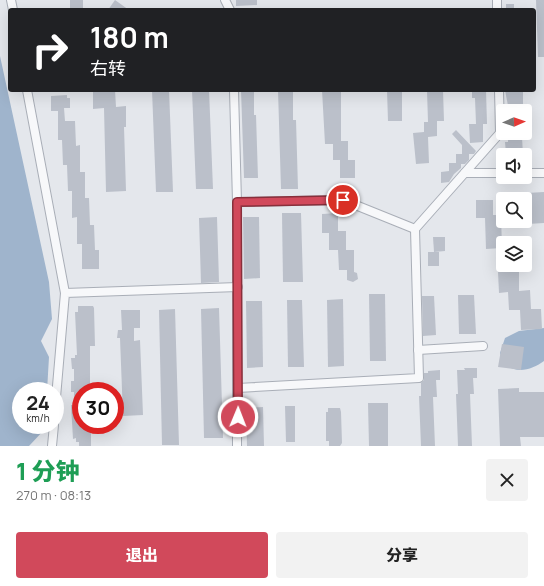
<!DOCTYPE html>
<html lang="zh">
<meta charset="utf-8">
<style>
body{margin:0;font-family:Manrope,"Noto Sans SC",sans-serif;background:#f2f2f2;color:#222;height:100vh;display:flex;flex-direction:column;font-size:15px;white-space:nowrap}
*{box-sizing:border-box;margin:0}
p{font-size:13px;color:#767676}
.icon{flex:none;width:22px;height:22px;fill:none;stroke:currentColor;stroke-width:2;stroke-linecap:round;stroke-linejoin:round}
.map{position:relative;height:446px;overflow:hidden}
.side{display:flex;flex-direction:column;background:#fff;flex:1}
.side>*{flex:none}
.hud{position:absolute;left:8px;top:8px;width:528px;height:84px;border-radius:4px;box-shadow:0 4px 16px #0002;background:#202124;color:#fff;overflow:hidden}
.needle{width:26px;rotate:88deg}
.buttons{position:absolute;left:496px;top:104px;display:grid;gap:8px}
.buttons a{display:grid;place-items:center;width:36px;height:36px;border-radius:4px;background:#fff;box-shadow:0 4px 16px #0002;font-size:20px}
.speed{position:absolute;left:12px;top:382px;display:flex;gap:8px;font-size:20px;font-weight:700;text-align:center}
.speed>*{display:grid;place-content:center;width:52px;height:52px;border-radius:50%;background:#fff;box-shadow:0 4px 16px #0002;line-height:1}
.speed small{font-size:10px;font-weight:400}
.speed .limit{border:6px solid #d22;background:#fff;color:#111}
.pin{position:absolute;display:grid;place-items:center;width:34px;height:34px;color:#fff;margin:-17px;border:2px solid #fff;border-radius:50%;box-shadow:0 1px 4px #0007}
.me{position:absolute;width:44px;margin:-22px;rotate:1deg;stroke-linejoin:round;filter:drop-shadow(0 0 3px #0008)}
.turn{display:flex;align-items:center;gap:14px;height:84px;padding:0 16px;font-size:18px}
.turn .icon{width:52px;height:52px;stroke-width:2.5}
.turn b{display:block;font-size:28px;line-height:34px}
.round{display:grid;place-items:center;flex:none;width:42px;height:42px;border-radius:4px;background:#f2f2f2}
.overview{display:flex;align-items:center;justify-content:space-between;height:68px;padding:0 16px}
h1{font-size:24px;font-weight:800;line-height:30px;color:#1e9e55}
.primary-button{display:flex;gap:8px;margin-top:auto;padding:8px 16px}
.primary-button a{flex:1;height:46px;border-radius:4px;background:#d1495b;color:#fff;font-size:16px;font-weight:800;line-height:46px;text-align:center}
.primary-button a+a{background:#f2f2f2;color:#222}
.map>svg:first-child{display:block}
.water{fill:#9fb4cc}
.building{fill:#bbc0ca}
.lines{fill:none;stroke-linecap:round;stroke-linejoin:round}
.street-casing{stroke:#a9aeb7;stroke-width:10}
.street{stroke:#f7f8fa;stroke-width:8}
.route-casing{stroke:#882f3b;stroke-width:10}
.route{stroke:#d1495b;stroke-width:7}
</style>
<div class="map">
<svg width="544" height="446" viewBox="0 0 544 446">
<rect width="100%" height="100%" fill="#e4e7ec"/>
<g class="water">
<path d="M0,56L49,282L52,319L41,341L49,357L47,391H21V425H44V430L29,446H0Z"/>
<path d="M544,328V361C533,369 517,375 505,364C503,362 501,356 500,353L505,338L519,331Z"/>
</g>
<g class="building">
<path d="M70,0H83V8L70,9Z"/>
<path d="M115,0L129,10H108Z"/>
<path d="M236,0H257V5L236,6Z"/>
<path d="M536,0H544V57H538Z"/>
<rect x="506" y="4" width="8" height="6"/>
<path d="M93,90H115L116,107L126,106V127H124L126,191L106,192L104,108L93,109Z"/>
<path d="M152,90H169L173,192H156Z"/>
<path d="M192,90H209L213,189H196Z"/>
<path d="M241,90H254V115H256L258,178H244Z"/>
<path d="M278,90H293V120H296L298,189H281Z"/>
<path d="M322,90H341V141H348V160H355V178H340V160H333V144H325Z"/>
<path d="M387,90H402V121H388Z"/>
<path d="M427,90H443L444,121H437V136L428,137L429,163L416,164L413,133L424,132V122H428Z"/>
<path d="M472,90H486L487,124H483V142L470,143L469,124H476L475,98H472Z"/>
<path d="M505,90H523V111H509Z"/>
<path d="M67,95V98H70V108H64L65,121H75L76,146L80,145V172H85V198H89L90,225H94L95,250H99V269H82V244H77V217L72,218V191H68L67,165H63L62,140H58V111H51V96Z"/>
<path d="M456,130L476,151L474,154H469V160L465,164H461V168L454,174L449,182L441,183V172L449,171V163H456V154H462V145L452,134Z"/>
<path d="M519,133L520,138L522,137L523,155L506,154L505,142H508V134Z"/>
<path d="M544,192V223L528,224L527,193Z"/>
<path d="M476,200H493V215H501L502,248L486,249L485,218H476Z"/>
<path d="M282,213H301L303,282H283Z"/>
<path d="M338,213V231H346V250H354V272L357,273L358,279L353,282L347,280V270H339L338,250H329V233H322V214Z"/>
<path d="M217,217L219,282L201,283L199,218Z"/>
<path d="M243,217H259L260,278L244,279Z"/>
<path d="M433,237H445V251L434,252Z"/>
<rect x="428" y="252" width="11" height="14"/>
<path d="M498,272H519V291L530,290L531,309H541L542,329L521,330L520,310H509L508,292L499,293Z"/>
<path d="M369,294H385L386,361H370Z"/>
<path d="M458,295H474L476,334H459Z"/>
<path d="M422,296H434L436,335L423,336Z"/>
<path d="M343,299L344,366L328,367L327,300Z"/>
<path d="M287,300H302L304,367H288Z"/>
<path d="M246,301H262L263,367L247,368Z"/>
<path d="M78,306H93L94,308L95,346H90V391H81V425H91V446H79V442H76V438L73,439L71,405H74V392H71V381H74V369H72L71,358H75V355H77L75,312H78Z"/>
<path d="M219,308L223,438H204L201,309Z"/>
<path d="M175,309L179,445H162L159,310Z"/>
<path d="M121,310H140V328H134V341L140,340L143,415L123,416L120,338H117L118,330H122Z"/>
<path d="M502,344L524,347L521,370L498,367Z"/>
<path d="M464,368H477V378H473L474,394H470L472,446H458L456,394H458L457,370H465Z"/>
<path d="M440,370V380H436L437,397H433L435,446H421L419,396H421V383L424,380V373H428V371Z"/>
<path d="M519,388V392H544V437H520L521,446H500L498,389Z"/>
<path d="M368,403H388V446H369Z"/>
<path d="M285,406H295V442H286Z"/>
<path d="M263,407L264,446H247L246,408Z"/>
<path d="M328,408H340L341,412L342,443L340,446H329V441H326V412H328Z"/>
</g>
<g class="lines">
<g class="street-casing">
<g id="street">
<path d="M11,0L13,10"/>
<path d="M225,0L230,10"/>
<path d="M497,0V10"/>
<path d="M27,90L65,293"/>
<path d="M234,90L237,202L343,200L415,229"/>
<path d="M465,173H503"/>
<path d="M525,173H544"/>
<path d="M237,202V446"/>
<path d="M418,350L483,346"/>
<path d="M238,388L419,378L415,229L500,133L499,90"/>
<path d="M55,409L65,293L238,287"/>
<path d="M52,446L54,425"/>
</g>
</g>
<use href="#street" class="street"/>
</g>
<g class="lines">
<g class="route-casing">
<path id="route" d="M238,417L237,202L343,200"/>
</g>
<use href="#route" class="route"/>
</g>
</svg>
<div class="buttons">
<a><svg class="needle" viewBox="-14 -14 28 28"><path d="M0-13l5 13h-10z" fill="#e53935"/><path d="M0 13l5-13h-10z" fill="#767676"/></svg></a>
<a><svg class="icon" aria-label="sound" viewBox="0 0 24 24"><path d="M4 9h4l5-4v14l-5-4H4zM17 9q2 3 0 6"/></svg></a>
<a><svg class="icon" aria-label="search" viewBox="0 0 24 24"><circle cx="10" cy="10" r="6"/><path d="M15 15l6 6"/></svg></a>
<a><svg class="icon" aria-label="layers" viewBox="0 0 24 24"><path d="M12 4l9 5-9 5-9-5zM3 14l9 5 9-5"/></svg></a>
</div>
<div class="speed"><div>24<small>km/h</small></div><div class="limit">30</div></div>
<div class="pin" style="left:343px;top:200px;background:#d93025"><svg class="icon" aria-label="arrive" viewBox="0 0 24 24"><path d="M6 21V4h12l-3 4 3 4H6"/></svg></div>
<svg class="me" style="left:238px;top:417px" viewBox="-20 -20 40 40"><circle r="17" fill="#d1495b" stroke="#fff" stroke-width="3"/><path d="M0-11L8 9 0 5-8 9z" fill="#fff"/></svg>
<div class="hud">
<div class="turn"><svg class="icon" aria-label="right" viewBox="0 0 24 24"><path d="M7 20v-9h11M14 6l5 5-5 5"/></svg><div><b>180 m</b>右转</div></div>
</div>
</div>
<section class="side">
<div class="overview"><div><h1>1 分钟</h1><p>270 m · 08:13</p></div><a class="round"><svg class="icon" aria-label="close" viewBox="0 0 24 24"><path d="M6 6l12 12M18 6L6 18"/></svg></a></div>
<div class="primary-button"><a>退出</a><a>分享</a></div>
</section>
